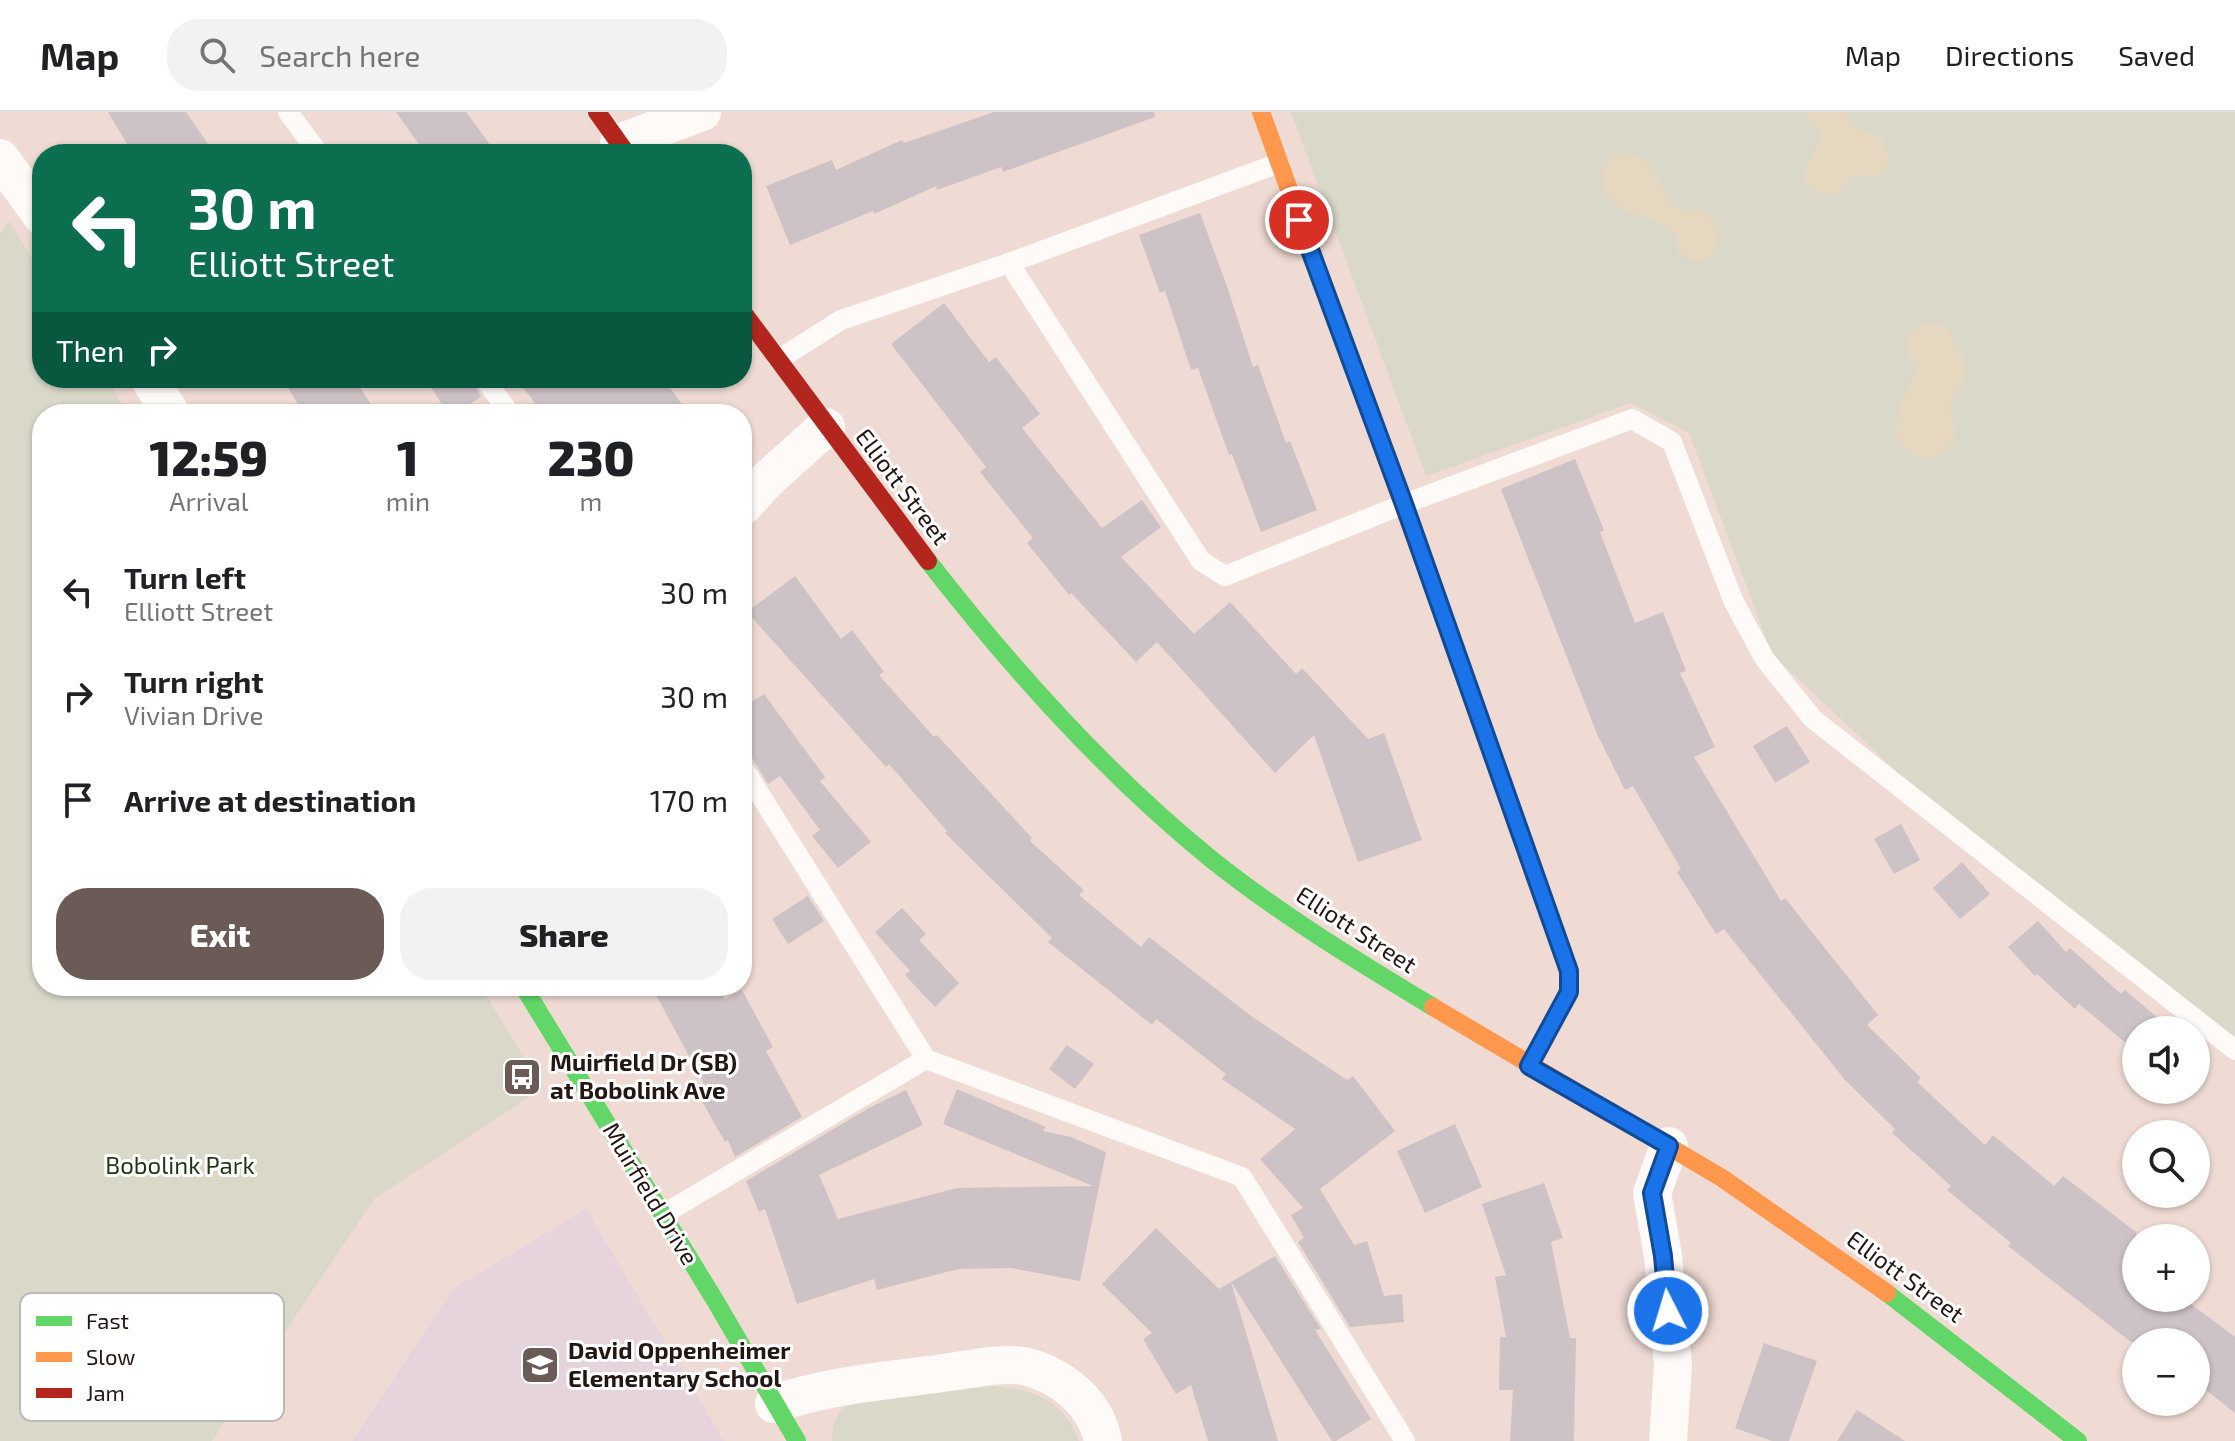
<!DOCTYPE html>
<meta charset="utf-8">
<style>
body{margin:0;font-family:"Exo 2",sans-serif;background:#f2f2f2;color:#202124;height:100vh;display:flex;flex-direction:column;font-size:30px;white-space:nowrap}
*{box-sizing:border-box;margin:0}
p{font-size:26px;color:#757577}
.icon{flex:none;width:44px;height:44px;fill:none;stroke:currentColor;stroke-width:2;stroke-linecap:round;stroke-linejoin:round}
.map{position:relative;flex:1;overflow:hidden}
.drawer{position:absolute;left:32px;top:292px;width:720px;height:592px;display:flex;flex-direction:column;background:#fff;border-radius:32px;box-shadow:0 2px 6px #0004}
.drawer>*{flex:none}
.banner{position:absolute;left:32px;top:32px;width:720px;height:244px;border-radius:32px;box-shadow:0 2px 6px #0004;background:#0b6e4f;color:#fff;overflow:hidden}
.buttons{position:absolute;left:2122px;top:904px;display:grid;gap:16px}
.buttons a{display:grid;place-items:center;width:88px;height:88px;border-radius:50%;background:#fff;box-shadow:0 2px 6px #0004;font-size:40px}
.pin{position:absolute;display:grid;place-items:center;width:68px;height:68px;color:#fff;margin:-34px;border:4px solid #fff;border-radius:50%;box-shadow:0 2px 8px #0007}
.me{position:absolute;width:88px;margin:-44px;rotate:355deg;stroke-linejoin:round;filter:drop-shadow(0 0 6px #0008)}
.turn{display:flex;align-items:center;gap:28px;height:168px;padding:0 24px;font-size:36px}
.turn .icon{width:104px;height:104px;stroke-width:2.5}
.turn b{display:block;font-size:56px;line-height:68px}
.then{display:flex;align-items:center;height:76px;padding:0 24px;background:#0003;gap:16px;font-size:30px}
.eta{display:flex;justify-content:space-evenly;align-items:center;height:136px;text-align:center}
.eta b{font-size:48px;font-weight:800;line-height:56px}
.cta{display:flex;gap:16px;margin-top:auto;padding:16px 24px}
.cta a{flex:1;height:92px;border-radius:32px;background:#6b5b56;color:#fff;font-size:32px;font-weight:800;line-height:92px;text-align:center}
.cta a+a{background:#f2f2f2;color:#202124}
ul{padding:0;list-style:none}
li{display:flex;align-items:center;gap:24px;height:104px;padding:0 24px}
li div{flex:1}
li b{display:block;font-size:30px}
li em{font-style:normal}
header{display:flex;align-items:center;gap:48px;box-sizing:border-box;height:112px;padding:0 40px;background:#fff;border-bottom:2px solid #e0e0e0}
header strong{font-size:38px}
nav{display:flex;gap:44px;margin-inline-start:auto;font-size:28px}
.search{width:560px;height:72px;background:#f2f2f2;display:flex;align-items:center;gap:20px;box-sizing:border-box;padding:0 28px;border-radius:32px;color:#757577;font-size:30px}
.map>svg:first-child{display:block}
.education{fill:#e5d4dc}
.green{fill:#d9d8c9}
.sand{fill:#e6d8c0}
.building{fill:#cdc2c5}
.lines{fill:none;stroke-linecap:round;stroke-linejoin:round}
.lane{stroke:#fdfaf8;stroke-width:20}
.street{stroke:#fdfaf8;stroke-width:38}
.fast{stroke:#63d668;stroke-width:18}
.slow{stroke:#ff974d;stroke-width:18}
.jam{stroke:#b3261e;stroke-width:18}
.route-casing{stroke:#114b97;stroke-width:20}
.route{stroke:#1a73e8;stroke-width:14}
.labels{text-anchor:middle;stroke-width:6;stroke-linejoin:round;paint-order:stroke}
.street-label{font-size:24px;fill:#241612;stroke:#fff}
.poi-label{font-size:24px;font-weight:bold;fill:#241612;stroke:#fff;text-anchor:start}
.park-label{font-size:24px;fill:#1c3810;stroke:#fff}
.key{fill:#fff;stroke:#bdb9b8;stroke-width:2}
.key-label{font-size:22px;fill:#241612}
</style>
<header>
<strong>Map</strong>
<div class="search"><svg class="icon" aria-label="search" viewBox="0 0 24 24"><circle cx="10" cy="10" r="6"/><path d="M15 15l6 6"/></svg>Search here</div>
<nav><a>Map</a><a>Directions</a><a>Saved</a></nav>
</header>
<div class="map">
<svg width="2235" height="1329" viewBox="0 0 2235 1329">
<rect width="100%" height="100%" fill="#efdbd3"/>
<path class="education" d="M586,1097L724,1329H352L453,1177Z"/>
<g class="green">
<path d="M1291,0H2235V928L1900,663L1772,542L1689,321L1631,291L1426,364Z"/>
<path d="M9,109L42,162V266H106L128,302H42V874H480L543,976L374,1087L212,1329H0V122Z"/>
<path d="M989,1274C1030,1275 1064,1288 1079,1329H832C832,1311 836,1298 854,1290Z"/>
</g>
<g class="sand">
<path d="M1804,0H1845C1850,19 1864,19 1881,24L1888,43L1887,58L1877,65C1844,62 1857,62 1836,83C1827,83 1818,82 1811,76C1794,60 1819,40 1820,22Z"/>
<path d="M1618,41C1665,40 1653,87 1682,97C1688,99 1696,97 1702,97C1738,124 1708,168 1679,140C1678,134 1678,127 1674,122C1658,103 1603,104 1602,67C1602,56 1610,46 1618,41Z"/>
<path d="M1929,211H1937L1947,216C1954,227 1969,253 1964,267C1962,275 1955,281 1952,288C1946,306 1961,317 1948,336C1934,356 1898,343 1896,320C1894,297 1910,276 1916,256C1905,235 1900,219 1929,211Z"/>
</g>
<g class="building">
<path d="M108,0H186L208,32L193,42H133Z"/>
<path d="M396,0H466L497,42H426Z"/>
<path d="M994,0H1154L1155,5L1003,60L1001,55L937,78L936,74L874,102L873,99L790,133L766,74L832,48L836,58L902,28L904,31Z"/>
<path d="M1200,101L1227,174L1253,255L1258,253L1286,331L1290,329L1317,398L1261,420L1232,342L1229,343L1198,256L1191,258L1165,179L1160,181L1139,123Z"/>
<path d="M944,191L989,250L996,245L1040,302L1022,316L1102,416L1142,388L1161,415L1121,445L1194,522L1230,490L1296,562L1302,556L1368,627L1384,621L1422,728L1358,750L1314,623L1275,661L1157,530L1136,550L1071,481L1069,483L1027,431L1033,426L980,360L986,355L891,232Z"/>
<path d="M304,266H354L377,302H304L288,276Z"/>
<path d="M425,266H471L481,285L454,302H448Z"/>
<path d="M515,266H663L689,302H544Z"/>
<path d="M1575,347L1604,418L1600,420L1635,511L1663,500L1686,559L1680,561L1715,635L1694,645L1781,789L1785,786L1878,903L1867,913L1921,966L1917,970L1985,1033L1993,1023L2054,1074L2063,1064L2136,1120V1186H2183L2235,1225V1301L2196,1270V1230H2131L2008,1134L2011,1131L1947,1078L1951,1074L1892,1021L1895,1017L1845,968L1724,817L1716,822L1677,760L1681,757L1633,674L1625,678L1597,622L1501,377Z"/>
<path d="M795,464L841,527L852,518L884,560L879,563L934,625L937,623L1032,726L1030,729L1084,778L1079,783L1141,835L1149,825L1251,904L1347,968L1353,964L1395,1019L1320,1077L1354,1133L1367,1129L1384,1184L1402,1182L1404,1210L1350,1215L1298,1130L1304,1126L1291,1103L1303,1096L1260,1047L1295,1017L1222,967L1226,962L1156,907L1152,913L1048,830L1052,826L945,721L947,719L889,652L886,655L747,500Z"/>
<path d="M764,582L825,665L820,669L871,730L838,756L812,724L820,718L780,664L768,672L752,646L742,641V596Z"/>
<path d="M1787,614L1810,650L1775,671L1753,634Z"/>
<path d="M1901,712L1920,748L1894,762L1874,727Z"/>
<path d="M1962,750L1990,782L1960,807L1933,776Z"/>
<path d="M808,784L824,809L788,832L772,807Z"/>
<path d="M902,796L926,822L919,828L959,871L935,895L905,863L910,859L875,820Z"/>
<path d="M2038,809L2066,840L2070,836L2121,882L2125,878L2159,907L2149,918H2136V933L2133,937L2079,892L2075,897L2037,862L2035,864L2008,835Z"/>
<path d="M651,874H717L725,887L742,878L773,935L766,939L802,1005L735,1045L728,1028L725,1030L699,984L708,979Z"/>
<path d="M1067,933L1094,952L1075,977L1049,957Z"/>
<path d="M957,977L1046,1015L1043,1019L1071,1025L1106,1040L1080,1169L1011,1156L958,1157L877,1178L874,1167L797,1192L765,1097L759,1100L746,1069L869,996L906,978L923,1013L819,1063L838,1107L957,1076L1093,1074L943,1012Z"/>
<path d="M1455,1012L1482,1075L1425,1101L1397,1039Z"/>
<path d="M1544,1071L1563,1126L1551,1130L1570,1226H1576L1574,1329H1510L1513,1278H1499L1500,1225H1506L1495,1165L1506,1163L1482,1092Z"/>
<path d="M1156,1116L1219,1177L1231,1170L1278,1329H1208L1191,1273L1176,1282L1143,1227L1152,1221L1102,1172Z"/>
<path d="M1275,1144L1321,1217L1315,1218L1371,1307L1336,1329H1332L1231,1170Z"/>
<path d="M1764,1231L1817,1249L1789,1329H1772L1735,1316Z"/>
<path d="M1857,1298L1905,1329H1837Z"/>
</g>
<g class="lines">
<g class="lane">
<path d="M288,0L319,42"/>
<path d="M1009,151L1201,449L1225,464L1404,392L1632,307L1672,330L1733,488L1764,546L1813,607L2235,938"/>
<path d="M778,248L841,208L1009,151L1279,51"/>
<path d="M484,266L510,302"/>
<path d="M742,654L926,947L1242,1065L1405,1329"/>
<path d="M662,1103L926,947"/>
</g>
<g class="street">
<path d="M619,31L702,0"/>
<path d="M0,46L42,104"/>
<path d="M149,266L171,302"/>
<path d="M742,395L770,365L826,315"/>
<path d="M774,1292C828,1273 886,1269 943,1261C969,1258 1002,1249 1028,1255C1064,1265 1096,1292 1103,1329"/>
<path d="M1668,1329L1673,1253L1663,1144L1652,1081L1669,1034"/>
</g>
<g class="fast">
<path d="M928,449C1012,557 1105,661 1211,747C1281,803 1357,849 1433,895"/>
<path d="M523,874L716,1190L797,1329"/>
<path d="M1887,1181L2078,1329"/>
</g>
<g class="slow">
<path d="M1261,0L1462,556"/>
<path d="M1433,895L1722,1066L1887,1181"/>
</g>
<g class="jam">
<path d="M597,0L627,42"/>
<path d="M742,199L928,449"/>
<path d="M1462,556L1569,859V880L1529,954"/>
</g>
</g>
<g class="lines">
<g class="route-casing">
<path id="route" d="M1299,108L1404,392L1569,859V880L1529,954L1669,1034L1652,1081L1663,1144L1668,1199"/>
</g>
<use href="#route" class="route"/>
</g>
<defs>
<g id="bus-square" transform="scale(2)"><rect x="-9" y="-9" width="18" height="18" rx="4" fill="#6b5b56" stroke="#fff"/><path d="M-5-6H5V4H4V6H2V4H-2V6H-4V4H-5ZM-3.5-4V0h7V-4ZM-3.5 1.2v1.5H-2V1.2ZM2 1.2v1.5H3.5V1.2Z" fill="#fff"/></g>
<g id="school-square" transform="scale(2)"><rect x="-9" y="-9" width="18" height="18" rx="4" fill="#6b5b56" stroke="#fff"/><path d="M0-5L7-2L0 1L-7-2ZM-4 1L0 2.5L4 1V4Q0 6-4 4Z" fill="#fff"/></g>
</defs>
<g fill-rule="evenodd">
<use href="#bus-square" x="522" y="965"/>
<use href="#school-square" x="540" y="1253"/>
</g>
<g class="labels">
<g class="street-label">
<text transform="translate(902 375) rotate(53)" y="8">Elliott Street</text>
<text transform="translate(1356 818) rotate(33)" y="8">Elliott Street</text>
<text transform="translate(650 1082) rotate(59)" y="8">Muirfield Drive</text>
<text transform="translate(1905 1165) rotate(36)" y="8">Elliott Street</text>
</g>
<g class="poi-label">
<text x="550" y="959">Muirfield Dr (SB)<tspan x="550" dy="28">at Bobolink Ave</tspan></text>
<text x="568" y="1247">David Oppenheimer<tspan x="568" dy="28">Elementary School</tspan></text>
</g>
<g class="park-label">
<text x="180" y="1062">Bobolink Park</text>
</g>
</g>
<rect x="20" y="1181" width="264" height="128" rx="12" class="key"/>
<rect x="36" y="1204" width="36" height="10" fill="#63d668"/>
<rect x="36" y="1240" width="36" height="10" fill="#ff974d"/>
<rect x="36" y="1276" width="36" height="10" fill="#b3261e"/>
<g class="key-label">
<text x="86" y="1217">Fast</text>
<text x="86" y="1253">Slow</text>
<text x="86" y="1289">Jam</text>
</g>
</svg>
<div class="buttons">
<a><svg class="icon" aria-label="sound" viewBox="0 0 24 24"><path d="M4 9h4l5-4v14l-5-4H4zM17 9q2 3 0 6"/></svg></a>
<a><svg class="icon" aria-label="search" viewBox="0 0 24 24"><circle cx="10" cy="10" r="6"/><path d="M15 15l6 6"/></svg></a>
<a>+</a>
<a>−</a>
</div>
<div class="pin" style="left:1299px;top:108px;background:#d93025"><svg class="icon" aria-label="arrive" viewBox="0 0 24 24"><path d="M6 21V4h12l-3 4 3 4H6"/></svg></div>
<svg class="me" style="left:1668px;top:1199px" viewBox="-20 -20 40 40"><circle r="17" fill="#1a73e8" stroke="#fff" stroke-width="3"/><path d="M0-11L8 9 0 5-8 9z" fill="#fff"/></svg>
<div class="banner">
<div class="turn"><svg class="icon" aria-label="left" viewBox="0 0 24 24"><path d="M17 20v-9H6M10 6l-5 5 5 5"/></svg><div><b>30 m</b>Elliott Street</div></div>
<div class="then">Then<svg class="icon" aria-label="right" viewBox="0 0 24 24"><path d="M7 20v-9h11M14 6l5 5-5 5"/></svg></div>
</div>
<section class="drawer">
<div class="eta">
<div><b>12:59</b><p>Arrival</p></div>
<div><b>1</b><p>min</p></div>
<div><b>230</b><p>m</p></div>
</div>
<ul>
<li><svg class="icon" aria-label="left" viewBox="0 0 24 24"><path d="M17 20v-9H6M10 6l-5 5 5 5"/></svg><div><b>Turn left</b><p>Elliott Street</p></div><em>30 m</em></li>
<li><svg class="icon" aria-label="right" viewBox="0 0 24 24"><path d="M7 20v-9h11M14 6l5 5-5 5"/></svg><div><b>Turn right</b><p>Vivian Drive</p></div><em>30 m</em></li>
<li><svg class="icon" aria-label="arrive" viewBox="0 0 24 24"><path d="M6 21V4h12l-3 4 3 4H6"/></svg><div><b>Arrive at destination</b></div><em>170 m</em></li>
</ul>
<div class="cta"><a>Exit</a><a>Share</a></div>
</section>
</div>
